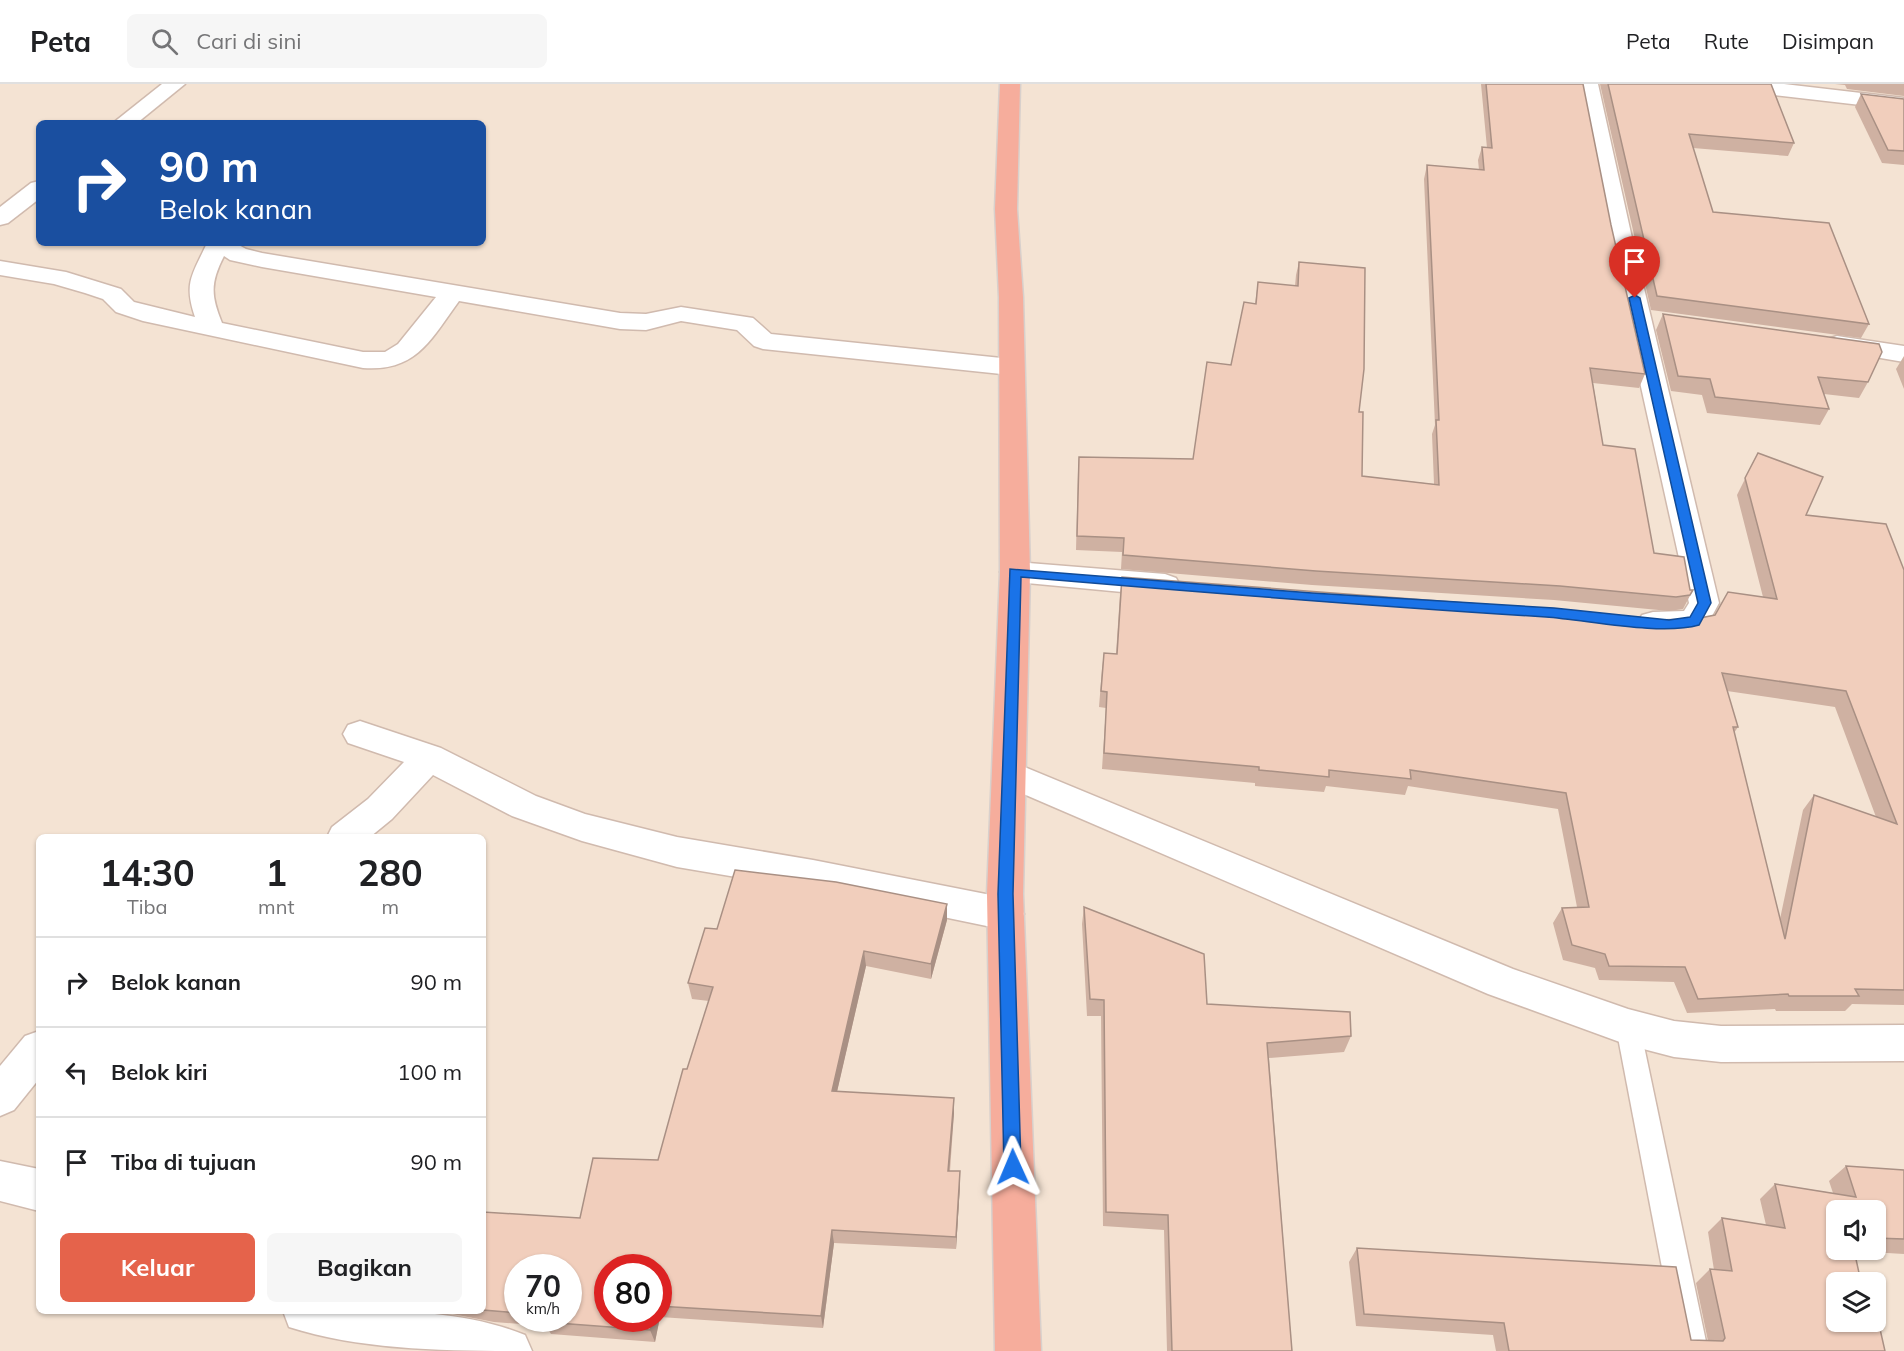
<!DOCTYPE html>
<html lang="id">
<style>
body{margin:0;font-family:Mulish,sans-serif;background:#f6f6f6;color:#202124;height:100vh;display:flex;flex-direction:column;font-size:22px;white-space:nowrap}
*{box-sizing:border-box;margin:0}
p{font-size:20px;color:#757577}
.icon{flex:none;width:33px;height:33px;fill:none;stroke:currentColor;stroke-width:2;stroke-linecap:round;stroke-linejoin:round}
.map{position:relative;flex:1;overflow:hidden}
.drawer{position:absolute;left:36px;top:750px;width:450px;height:480px;display:flex;flex-direction:column;background:#fff;border-radius:9px;box-shadow:0 2px 4px #0004}
.drawer>*{flex:none}
.banner{position:absolute;left:36px;top:36px;width:450px;height:126px;border-radius:9px;box-shadow:0 2px 4px #0004;background:#1a4fa0;color:#fff;overflow:hidden}
.tools{position:absolute;left:1826px;top:1116px;display:grid;gap:12px}
.tools a{display:grid;place-items:center;width:60px;height:60px;border-radius:9px;background:#fff;box-shadow:0 2px 4px #0004;font-size:30px}
.speed{position:absolute;left:504px;top:1170px;display:flex;gap:12px;font-size:30px;font-weight:700;text-align:center}
.speed>*{display:grid;place-content:center;width:78px;height:78px;border-radius:50%;background:#fff;box-shadow:0 2px 4px #0004;line-height:1}
.speed small{font-size:15px;font-weight:400}
.speed .limit{border:9px solid #d22;background:#fff;color:#111}
.pin{position:absolute;display:grid;place-items:center;width:51px;height:51px;color:#fff;margin:-62px -26px;border-radius:50% 50% 50% 0;rotate:-45deg;box-shadow:0 0 6px #0007}
.pin .icon{rotate:45deg}
.me{position:absolute;width:66px;margin:-33px;rotate:359deg;stroke-linejoin:round;filter:drop-shadow(0 0 4px #0008)}
.turn{display:flex;align-items:center;gap:21px;height:126px;padding:0 24px;font-size:27px}
.turn .icon{width:78px;height:78px;stroke-width:2.5}
.turn b{display:block;font-size:42px;line-height:51px}
.eta{display:flex;justify-content:space-evenly;align-items:center;height:102px;text-align:center}
.eta b{font-size:36px;font-weight:700;line-height:42px}
.cta{display:flex;gap:12px;margin-top:auto;padding:12px 24px}
.cta a{flex:1;height:69px;border-radius:9px;background:#e5634b;color:#fff;font-size:24px;font-weight:700;line-height:69px;text-align:center}
.cta a+a{background:#f6f6f6;color:#202124}
ul{padding:0;list-style:none}
li{display:flex;align-items:center;gap:18px;height:90px;padding:0 24px;border-top:2px solid #e0e0e0}
li div{flex:1}
li b{display:block;font-size:22px}
li em{font-style:normal}
header{display:flex;align-items:center;gap:36px;box-sizing:border-box;height:84px;padding:0 30px;background:#fff;border-bottom:2px solid #e0e0e0}
header strong{font-size:28px}
nav{display:flex;gap:33px;margin-inline-start:auto;font-size:21px}
.search{width:420px;height:54px;background:#f6f6f6;display:flex;align-items:center;gap:15px;box-sizing:border-box;padding:0 21px;border-radius:9px;color:#757577;font-size:22px}
.map>svg:first-child{display:block}
.residential{fill:#f4e3d3;fill-rule:evenodd}
.lines{fill:none;stroke-linecap:round;stroke-linejoin:round}
.lane-casing{stroke:#d0baae;stroke-width:3}
.street-casing{stroke:#d0baae;stroke-width:3}
.highway-casing{stroke:#d8d0cc;stroke-width:3}
.lane{fill:#fff;fill-rule:evenodd}
.street{fill:#fff;fill-rule:evenodd}
.highway{fill:#f6ad9c;fill-rule:evenodd}
.wall{fill:#cfb1a2;fill-rule:evenodd}
.shaded-wall{fill:#a99084}
.building{fill:#f1cebc;stroke:#a99084;stroke-width:1.5;fill-rule:evenodd}
.route{fill:#1a73e8;stroke:#114b97;stroke-width:1.5}
</style>
<header>
<strong>Peta</strong>
<div class="search"><svg class="icon" aria-label="search" viewBox="0 0 24 24"><circle cx="10" cy="10" r="6"/><path d="M15 15l6 6"/></svg>Cari di sini</div>
<nav><a>Peta</a><a>Rute</a><a>Disimpan</a></nav>
</header>
<div class="map">
<svg width="1904" height="1267" viewBox="0 0 1904 1267">
<rect width="100%" height="100%" fill="#fcf1e4"/>
<path class="residential" d="M0,0H1904V1267H0ZM39,39H483V159H39ZM39,753H483V1227H39ZM1836,1126H1875V1166H1836ZM518,1184H568V1234H518ZM608,1184H658V1234H608ZM1836,1198H1875V1238H1836Z"/>
<g class="lines">
<g class="lane-casing">
<path id="lane" d="M1628,932L1637,935L1640,943L1708,1267H1678L1616,943L1619,935Z"/>
</g>
<g class="street-casing">
<g id="street">
<path d="M162,0H185L137,39H113Z"/>
<path d="M1578,0H1598L1632,154L1719,519L1705,545C1684,551 1663,553 1642,547L1637,539L1642,531L1653,528L1684,527L1689,519L1608,154Z"/>
<path d="M1721,0H1784L1904,14V26L1731,6L1724,4Z"/>
<path d="M39,97V115L8,139L0,141V123L31,99Z"/>
<path d="M207,159H235L246,165L262,169L620,229L646,230L681,223L753,234L771,250L1011,275L1020,277L1024,283L1020,289L1011,291L763,265L754,262L737,246L681,237L646,246L620,245L459,217C431,255 417,288 363,284L143,237L116,228L103,215L85,209L54,200L0,191V177L66,188L121,205L134,218L195,233C183,198 193,190 207,159ZM224,172L230,176L262,183L436,213L398,260L385,268H363L222,239C211,212 210,199 224,172Z"/>
<path d="M1837,252L1904,262V278L1828,265L1824,260L1828,255Z"/>
<path d="M1015,478L1165,490L1176,494L1180,501L1176,508L1165,512L1015,498L1004,495L1000,488L1004,481Z"/>
<path d="M360,637L441,664L536,712L585,730L677,753L813,776L1006,814L1019,819L1024,830L1019,841L1006,846L813,806L677,783L582,757L512,732L433,691L392,735L370,753H327L332,743L368,715L404,678L348,659L343,650L348,641Z"/>
<path d="M1010,677L1513,885L1628,925L1674,937L1721,942L1904,941V977L1721,978L1674,973L1628,961L1488,910L998,699L993,690L998,681Z"/>
<path d="M39,947V995L14,1026L0,1032V982L25,952Z"/>
<path d="M0,1077L39,1085V1127L0,1117Z"/>
<path d="M283,1227C361,1227 452,1221 525,1251L532,1267C453,1267 363,1267 289,1243Z"/>
</g>
</g>
<g class="highway-casing">
<path id="highway" d="M1000,0H1020L1017,125L1023,213L1030,488L1023,810L1041,1267H995L987,810L1000,488L999,213L995,125Z"/>
</g>
<use href="#lane" class="lane"/>
<use href="#street" class="street"/>
<use href="#highway" class="highway"/>
</g>
<g class="wall">
<path d="M1481,0H1583L1611,141L1645,290L1639,304L1593,299L1603,361L1654,469L1690,506H1693L1683,525L1669,527L1554,516L1312,501L1121,485L1122,468L1076,466L1078,387L1079,373L1193,375L1255,220L1258,198L1295,202L1296,191L1299,178L1359,328L1362,392L1434,400L1432,350L1435,341L1424,95L1427,81L1479,86L1478,76L1482,63L1487,64Z"/>
<path d="M1600,0H1771L1794,59L1788,72L1693,64L1713,128L1869,240L1861,254L1651,226Z"/>
<path d="M1835,0H1904V12L1847,5L1845,1Z"/>
<path d="M1861,10L1904,15V81L1882,79L1855,23Z"/>
<path d="M1663,230L1868,298L1859,314L1824,310L1829,325L1820,341L1707,329L1702,311L1671,307L1656,246Z"/>
<path d="M1904,272V305L1896,285Z"/>
<path d="M1758,369L1806,431L1904,486V921L1852,920L1845,927H1776L1775,925L1687,929L1674,898L1599,896L1595,884L1563,876L1553,839L1562,824L1577,823L1558,725L1408,702L1405,711L1326,702L1324,708L1255,702V699L1102,685L1106,624L1099,623L1102,585L1104,569L1116,570L1120,510L1122,493L1653,536L1695,535L1715,531L1763,513L1737,411ZM1727,607L1835,623L1876,733L1814,711L1803,726L1780,835L1734,649L1738,643Z"/>
<path d="M947,820V836L931,895L866,882L837,1007L954,1029L950,1087L960,1101L956,1165L834,1159L823,1244L660,1233L655,1258L551,1250L546,1242L494,1238L447,1229L445,1227H483V1128L580,1134L658,1076L709,917L692,915L688,899L717,845ZM518,1184L568,1234H518ZM658,1184V1234H608Z"/>
<path d="M1084,823L1207,920L1351,952L1344,968L1269,974L1292,1267H1167L1164,1146L1103,1142L1101,932H1087L1082,840Z"/>
<path d="M1846,1082L1904,1086V1170L1854,1167L1872,1244L1885,1267H1496L1493,1251L1356,1242L1349,1178L1357,1164L1691,1256L1708,1257L1696,1199L1710,1185L1714,1186L1708,1148L1722,1134L1766,1141L1760,1115L1775,1100L1833,1109L1829,1097ZM1875,1126V1166H1836Z"/>
</g>
<g class="shaded-wall">
<path d="M947,820V836L931,895V880Z"/>
<path d="M864,867L866,882L834,1021L832,1007Z"/>
<path d="M954,1014V1029L948,1100V1087Z"/>
<path d="M960,1087V1101L956,1165V1153Z"/>
<path d="M832,1146L834,1159L823,1244L821,1232Z"/>
<path d="M658,1229L660,1233L655,1258L650,1246L652,1234H658Z"/>
</g>
<g class="building">
<path d="M1486,0H1583L1611,141L1645,290L1590,284L1603,361L1635,365L1654,469L1684,473L1690,506H1693L1690,511L1676,513L1560,502L1316,487L1123,471L1124,454L1077,452L1079,373L1193,375L1207,278L1231,281L1244,218L1256,220L1258,198L1298,202L1299,178L1365,184L1364,285L1359,328H1363L1362,392L1439,401L1436,336H1439L1427,81L1484,86L1482,63L1492,64Z"/>
<path d="M1608,0H1771L1794,59L1689,50L1713,128L1829,139L1869,240L1657,212Z"/>
<path d="M1861,10L1904,15V67L1888,66Z"/>
<path d="M1663,230L1879,260L1882,268L1868,298L1818,293L1829,325L1715,313L1710,295L1678,292Z"/>
<path d="M1758,369L1823,393L1806,431L1886,440L1904,486V906L1855,905L1859,912H1789L1788,910L1698,915L1685,883L1609,882L1605,870L1572,861L1562,824L1589,823L1566,709L1410,686L1411,695L1329,686V693L1259,686V683L1104,669L1107,608L1101,607L1104,569L1117,570L1122,493L1545,525L1653,536L1695,535L1715,531L1728,508L1777,515L1745,394ZM1722,589L1846,607L1897,740L1814,711L1785,855L1733,643H1738Z"/>
<path d="M735,786L836,798L947,820L931,880L864,867L832,1007L954,1014L948,1087H960L956,1153L832,1146L821,1232L658,1222V1184H608V1234H652L650,1246L544,1238V1234H568V1184H518V1229L483,1226V1128L580,1134L593,1074L658,1076L683,985H687L713,903L688,899L705,844L717,845Z"/>
<path d="M1084,823L1204,870L1207,920L1350,928L1351,952L1267,959L1292,1267H1172L1168,1131L1106,1128L1104,916L1090,915Z"/>
<path d="M1846,1082L1904,1086V1155L1875,1154V1126H1836V1166H1854L1861,1198H1836V1238H1870L1872,1244L1880,1245L1885,1267H1509L1504,1239L1364,1230L1357,1164L1676,1183L1691,1256L1723,1257L1725,1254L1710,1185L1732,1187L1722,1134L1785,1144L1775,1100L1856,1113Z"/>
</g>
<path class="route" d="M1635,211L1640,214L1711,519L1699,541C1660,552 1588,536 1546,533C1370,522 1196,508 1021,493L1013,810L1021,1083L1019,1089L1013,1091L1007,1089L1004,1083L998,810L1010,485L1312,509L1554,524L1669,536L1690,533L1698,519L1629,214Z"/>
</svg>
<div class="tools">
<a><svg class="icon" aria-label="sound" viewBox="0 0 24 24"><path d="M4 9h4l5-4v14l-5-4H4zM17 9q2 3 0 6"/></svg></a>
<a><svg class="icon" aria-label="layers" viewBox="0 0 24 24"><path d="M12 4l9 5-9 5-9-5zM3 14l9 5 9-5"/></svg></a>
</div>
<div class="speed"><div>70<small>km/h</small></div><div class="limit">80</div></div>
<div class="pin" style="left:1635px;top:214px;background:#d93025"><svg class="icon" aria-label="arrive" viewBox="0 0 24 24"><path d="M6 21V4h12l-3 4 3 4H6"/></svg></div>
<svg class="me" style="left:1013px;top:1083px" viewBox="-20 -20 40 40"><path d="M0-17L14 15 0 8-14 15z" fill="#1a73e8" stroke="#fff" stroke-width="4"/></svg>
<div class="banner">
<div class="turn"><svg class="icon" aria-label="right" viewBox="0 0 24 24"><path d="M7 20v-9h11M14 6l5 5-5 5"/></svg><div><b>90 m</b>Belok kanan</div></div>
</div>
<section class="drawer">
<div class="eta">
<div><b>14:30</b><p>Tiba</p></div>
<div><b>1</b><p>mnt</p></div>
<div><b>280</b><p>m</p></div>
</div>
<ul>
<li><svg class="icon" aria-label="right" viewBox="0 0 24 24"><path d="M7 20v-9h11M14 6l5 5-5 5"/></svg><div><b>Belok kanan</b></div><em>90 m</em></li>
<li><svg class="icon" aria-label="left" viewBox="0 0 24 24"><path d="M17 20v-9H6M10 6l-5 5 5 5"/></svg><div><b>Belok kiri</b></div><em>100 m</em></li>
<li><svg class="icon" aria-label="arrive" viewBox="0 0 24 24"><path d="M6 21V4h12l-3 4 3 4H6"/></svg><div><b>Tiba di tujuan</b></div><em>90 m</em></li>
</ul>
<div class="cta"><a>Keluar</a><a>Bagikan</a></div>
</section>
</div>
